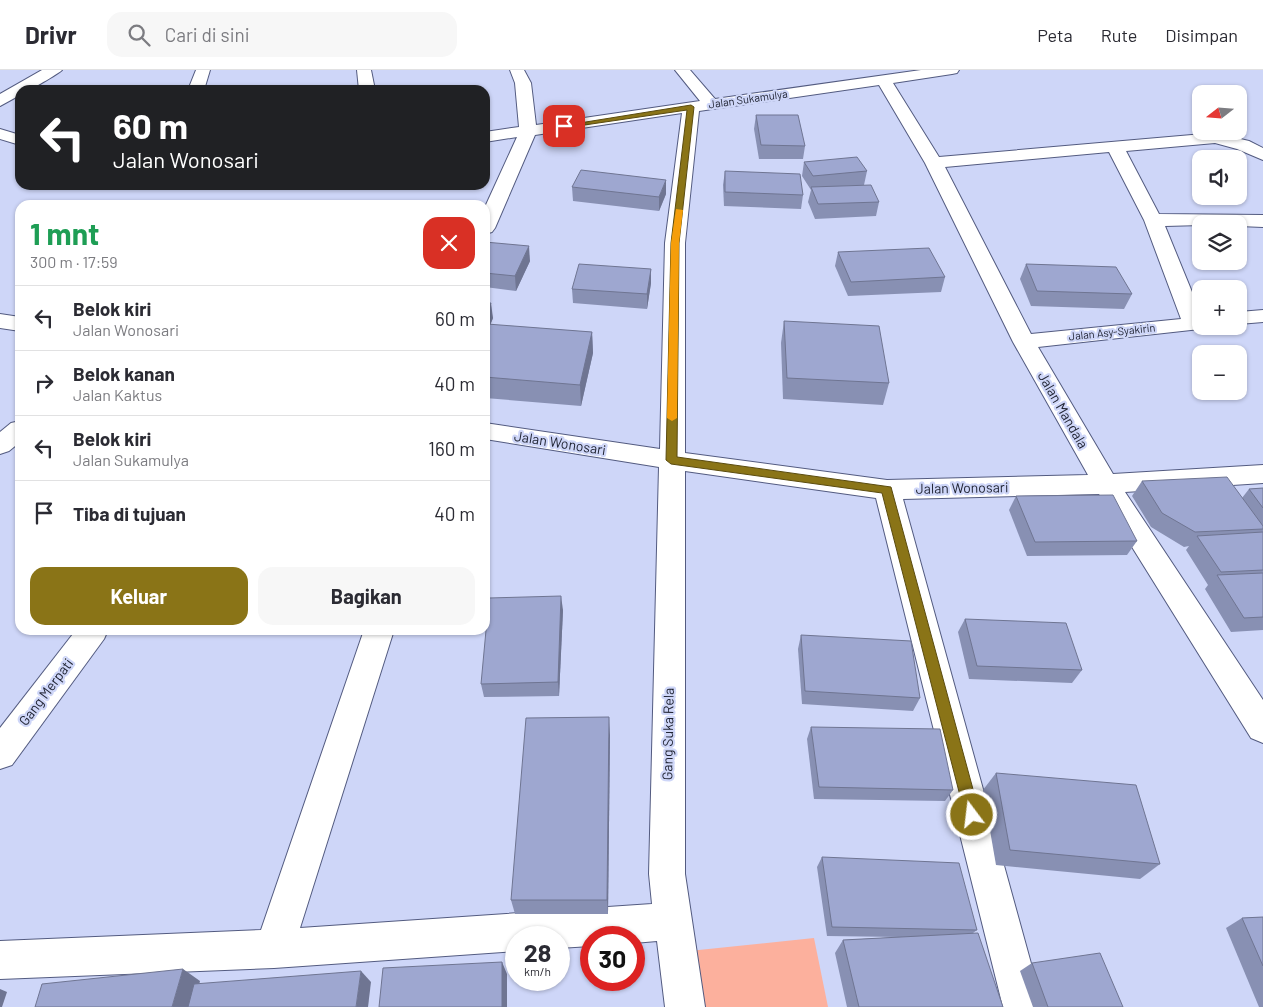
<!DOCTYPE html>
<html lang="id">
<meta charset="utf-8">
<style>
body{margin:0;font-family:Barlow,sans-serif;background:#f7f7f7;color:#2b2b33;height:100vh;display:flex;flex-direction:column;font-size:19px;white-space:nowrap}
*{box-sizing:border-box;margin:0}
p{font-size:16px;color:#7c7c81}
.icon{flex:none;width:28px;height:28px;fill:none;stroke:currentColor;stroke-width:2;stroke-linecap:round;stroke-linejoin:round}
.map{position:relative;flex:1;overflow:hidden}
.panel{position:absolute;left:15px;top:130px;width:475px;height:435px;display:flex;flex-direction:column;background:#fff;border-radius:15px;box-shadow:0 1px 4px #0004}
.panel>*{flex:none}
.guide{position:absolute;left:15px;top:15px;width:475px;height:105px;border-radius:15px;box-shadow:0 1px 4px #0004;background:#202124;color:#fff;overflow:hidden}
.needle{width:32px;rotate:253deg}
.controls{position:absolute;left:1192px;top:15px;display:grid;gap:10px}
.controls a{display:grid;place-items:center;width:55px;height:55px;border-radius:10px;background:#fff;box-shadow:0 1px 4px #0004;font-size:25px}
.speed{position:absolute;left:505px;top:856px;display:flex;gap:10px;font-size:25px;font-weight:700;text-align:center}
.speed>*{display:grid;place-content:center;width:65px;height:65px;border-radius:50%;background:#fff;box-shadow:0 1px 4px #0004;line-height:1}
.speed small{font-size:12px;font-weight:400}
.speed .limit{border:8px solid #d22;background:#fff;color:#111}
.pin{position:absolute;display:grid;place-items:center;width:42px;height:42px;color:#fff;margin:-21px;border-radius:10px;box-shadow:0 2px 8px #0006}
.me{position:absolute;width:55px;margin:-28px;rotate:345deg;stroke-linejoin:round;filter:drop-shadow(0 0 4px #0008)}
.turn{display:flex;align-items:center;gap:18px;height:105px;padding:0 15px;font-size:22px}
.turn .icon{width:65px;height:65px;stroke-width:2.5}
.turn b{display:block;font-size:35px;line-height:42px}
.round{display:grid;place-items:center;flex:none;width:52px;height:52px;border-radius:15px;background:#f7f7f7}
.headline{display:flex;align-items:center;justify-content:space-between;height:85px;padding:0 15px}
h1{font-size:30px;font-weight:700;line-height:38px;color:#1e9e55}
.action{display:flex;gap:10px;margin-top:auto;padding:10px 15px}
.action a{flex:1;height:58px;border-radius:15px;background:#8a7417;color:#fff;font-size:20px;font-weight:700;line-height:58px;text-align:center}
.action a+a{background:#f7f7f7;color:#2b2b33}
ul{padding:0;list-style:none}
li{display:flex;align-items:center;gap:15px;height:65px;padding:0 15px;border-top:1px solid #e1e1e2}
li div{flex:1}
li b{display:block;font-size:19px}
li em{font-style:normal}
header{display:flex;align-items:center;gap:30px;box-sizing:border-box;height:70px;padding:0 25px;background:#fff;border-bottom:1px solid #e1e1e2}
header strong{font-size:24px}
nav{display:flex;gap:28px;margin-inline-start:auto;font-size:18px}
.search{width:350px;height:45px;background:#f7f7f7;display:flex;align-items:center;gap:12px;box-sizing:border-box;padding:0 18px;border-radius:15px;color:#7c7c81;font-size:19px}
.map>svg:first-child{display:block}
.green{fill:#fcb09d}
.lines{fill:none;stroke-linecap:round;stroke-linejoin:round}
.minor-casing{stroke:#535b80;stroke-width:2}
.minor{fill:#fff;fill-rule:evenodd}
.wall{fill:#8890b3}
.shaded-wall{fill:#6f7592}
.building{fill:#9ea7d0;stroke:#6f7592}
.route{fill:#8a7417;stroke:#5a4b0f}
.slow{fill:#f59e0b}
.labels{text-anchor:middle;stroke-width:4.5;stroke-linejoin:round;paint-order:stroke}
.far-street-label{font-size:11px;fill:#202433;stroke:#ced6f8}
.street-label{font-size:14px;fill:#202433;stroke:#ced6f8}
</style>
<header>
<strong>Drivr</strong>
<div class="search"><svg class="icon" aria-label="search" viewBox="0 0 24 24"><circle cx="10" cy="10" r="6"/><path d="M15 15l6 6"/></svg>Cari di sini</div>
<nav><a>Peta</a><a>Rute</a><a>Disimpan</a></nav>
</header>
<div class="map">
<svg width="1263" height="937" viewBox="0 0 1263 937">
<rect width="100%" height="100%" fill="#ced6f8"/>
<path class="green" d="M814,868L828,937H697L689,881Z"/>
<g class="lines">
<g class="minor-casing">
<g id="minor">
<path d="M42,0H62C61,2 32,19 29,20C27,20 21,20 20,20V25L0,36V24Z"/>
<path d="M196,0H210L204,20H188Z"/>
<path d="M357,0H371L375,20H359Z"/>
<path d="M510,0H524L531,13L536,55L700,31L675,0H690L715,29L921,0H959L957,3L952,4L893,13L939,87L1215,63L1249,71L1263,78V90L1237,79L1215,73L1126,81L1159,144L1263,145V157L1239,156V154L1165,156L1201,244V256H1210L1209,258L1038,277L1113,404L1263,395V413L1125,422L1263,630V673L1251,668L1099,424L903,429L1043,937H1003L876,428L685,401V804L705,937H665L657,871L634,873V868H591V876L559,878V868H516V881L274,898L0,909V871L261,860L364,560H394L300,858L652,834L649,804L659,397L485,369V353L660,379L665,173L682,43L535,65L495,158L492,162L485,164V137L517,67L485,72V62L519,57L515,13ZM879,15L925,93L1013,272L1088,405L887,410L685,383V173L699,41ZM1109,82L1144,150L1181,249L1031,264L945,97Z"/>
<path d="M0,59L20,65V75L0,69Z"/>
<path d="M1263,240V252L1239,254V242Z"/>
<path d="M0,244L20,247V261L0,258Z"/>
<path d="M20,351V372L9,381L0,384V362L11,353Z"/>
<path d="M76,560H108L104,569L12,695L0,699V658Z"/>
</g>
</g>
<use href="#minor" class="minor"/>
</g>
<g class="wall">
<path d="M756,45L805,76L803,89H759L754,59Z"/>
<path d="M804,92L867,101L864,115L858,116L879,132L876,146L815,149L808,132L811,120L802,106Z"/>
<path d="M725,101L803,125L801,139L724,136L723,115Z"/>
<path d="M572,117L666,124L659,141L573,131Z"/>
<path d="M485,172L530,191L516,221L485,217Z"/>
<path d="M838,182L945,207L941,222L848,226L835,196Z"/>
<path d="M1026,194L1132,224L1124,239L1031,236L1020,209Z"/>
<path d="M651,199V213L647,239L573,233L572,219Z"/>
<path d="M485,233L493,248L490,255L592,262L593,283L581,336L485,328Z"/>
<path d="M784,251L889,313L883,335L783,329L781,273Z"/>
<path d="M1142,411L1242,428L1249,419L1263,418V560L1231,562L1205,519L1208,515L1186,480L1189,476L1184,477L1151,457L1132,426Z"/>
<path d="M1016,426L1137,471L1127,485L1027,486L1009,440Z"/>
<path d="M563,540L559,626L484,627L481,614Z"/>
<path d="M965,549L1082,600L1072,613L969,609L958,562Z"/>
<path d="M801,565L920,628L913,641L802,634L798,579Z"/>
<path d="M811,657L953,720L945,731L814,729L807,669Z"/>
<path d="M610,665L608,844H515L511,830Z"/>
<path d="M996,703L1160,794L1140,809L996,795L983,720Z"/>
<path d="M822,787L977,860L973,863L1003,937H847L835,883L843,870L899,867L827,866L817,797Z"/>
<path d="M1263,847V937H1259L1226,858L1242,848Z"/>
<path d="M1032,893L1123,937H1033L1020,901Z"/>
</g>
<g class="shaded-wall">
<path d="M666,110V124L659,141V127Z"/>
<path d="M529,176L530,191L516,221L515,206Z"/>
<path d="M651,199V213L647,239V224Z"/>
<path d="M491,233L493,248L485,268V248Z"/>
<path d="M592,262L593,283L581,336L580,315Z"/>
<path d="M561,526L563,540L559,626L558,612Z"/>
<path d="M609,647L610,665L608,844L607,830Z"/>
<path d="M502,892L507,904V937H502Z"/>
<path d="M183,899L200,911L194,937H172Z"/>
<path d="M361,901L371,912L368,937H356Z"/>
<path d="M0,919L7,922L2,937H0Z"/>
</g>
<g class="building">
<path d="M756,45H798L805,76L761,75Z"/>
<path d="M857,87L867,101L813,106L804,92Z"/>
<path d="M581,100L666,110L659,127L572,117Z"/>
<path d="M725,101L800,104L803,125L725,122Z"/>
<path d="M871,115L879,132L818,134L811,117Z"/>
<path d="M485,172L529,176L515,206L485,203Z"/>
<path d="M929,178L945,207L851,212L838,182Z"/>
<path d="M579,194L651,199L647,224L572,219Z"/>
<path d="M1026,194L1116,197L1132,224L1037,221Z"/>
<path d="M485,233H491L485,248Z"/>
<path d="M784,251L879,256L889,313L787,308Z"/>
<path d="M487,254L592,262L580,315L485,307V259Z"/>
<path d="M1227,407L1263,456V459L1195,462L1162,443L1142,411Z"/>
<path d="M1263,418V438L1249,419Z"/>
<path d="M1113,425L1137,471L1035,472L1016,426Z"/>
<path d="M1263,462V500L1221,502L1197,466Z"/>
<path d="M1263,503V547L1244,548L1217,505Z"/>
<path d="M561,526L558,612L481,614L489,528Z"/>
<path d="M965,549L1066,553L1082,600L977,596Z"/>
<path d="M801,565L911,571L920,628L805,621Z"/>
<path d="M609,647L607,830H511L526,648Z"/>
<path d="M811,657L940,659L953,720L819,717Z"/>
<path d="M996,703L1136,715L1160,794L1010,780Z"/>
<path d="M822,787L959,793L977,860L832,857Z"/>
<path d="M1263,847V896L1242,848Z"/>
<path d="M978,863L1003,937H859L843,870Z"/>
<path d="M1100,883L1123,937H1048L1032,893Z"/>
<path d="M502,892V937H379L383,898Z"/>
<path d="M183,899L172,937H35L42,914Z"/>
<path d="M361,901L356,937H188L194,914Z"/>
</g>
<path class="route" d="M691,35L694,37L679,173L677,387L891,417L980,745L977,750L972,752L967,750L965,745L882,423L671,394L666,390L671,173L687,40L564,58L561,56Z"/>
<path class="slow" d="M676,139L683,140L679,173L677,348L672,351L667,348L671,173Z"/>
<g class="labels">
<g class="far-street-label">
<text transform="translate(748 29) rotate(-8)" y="4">Jalan Sukamulya</text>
<text transform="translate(1112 262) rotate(-6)" y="4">Jalan Asy-Syakirin</text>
</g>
<g class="street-label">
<text transform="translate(1063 340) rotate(60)" y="5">Jalan Mandala</text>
<text transform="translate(560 373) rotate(9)" y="5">Jalan Wonosari</text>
<text transform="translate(962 418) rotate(-1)" y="5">Jalan Wonosari</text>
<text transform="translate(46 622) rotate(-53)" y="5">Gang Merpati</text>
<text transform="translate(668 664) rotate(-89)" y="5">Gang Suka Rela</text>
</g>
</g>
</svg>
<div class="controls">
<a><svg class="needle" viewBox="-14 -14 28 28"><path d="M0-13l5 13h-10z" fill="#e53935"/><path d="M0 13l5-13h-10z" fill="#7c7c81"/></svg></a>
<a><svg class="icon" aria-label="sound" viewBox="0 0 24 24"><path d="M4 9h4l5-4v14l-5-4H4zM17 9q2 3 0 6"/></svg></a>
<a><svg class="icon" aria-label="layers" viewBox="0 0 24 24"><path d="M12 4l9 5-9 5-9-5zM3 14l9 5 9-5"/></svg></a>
<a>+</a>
<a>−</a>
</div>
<div class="speed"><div>28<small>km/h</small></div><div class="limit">30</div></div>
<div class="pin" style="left:564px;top:56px;background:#d93025"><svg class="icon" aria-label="arrive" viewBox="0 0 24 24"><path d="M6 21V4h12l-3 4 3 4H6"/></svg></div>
<svg class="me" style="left:972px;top:745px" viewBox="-20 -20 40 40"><circle r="17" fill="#8a7417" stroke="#fff" stroke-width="3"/><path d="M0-11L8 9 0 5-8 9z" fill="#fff"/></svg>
<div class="guide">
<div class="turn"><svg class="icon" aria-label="left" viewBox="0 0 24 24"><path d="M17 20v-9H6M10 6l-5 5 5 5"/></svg><div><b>60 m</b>Jalan Wonosari</div></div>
</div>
<section class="panel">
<div class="headline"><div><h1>1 mnt</h1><p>300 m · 17:59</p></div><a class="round" style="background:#d93025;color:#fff"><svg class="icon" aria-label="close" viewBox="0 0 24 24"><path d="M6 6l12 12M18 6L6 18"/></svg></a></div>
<ul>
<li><svg class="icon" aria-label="left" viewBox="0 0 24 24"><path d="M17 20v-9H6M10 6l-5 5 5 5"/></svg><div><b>Belok kiri</b><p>Jalan Wonosari</p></div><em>60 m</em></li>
<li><svg class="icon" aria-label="right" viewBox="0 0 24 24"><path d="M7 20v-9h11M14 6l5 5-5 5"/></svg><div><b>Belok kanan</b><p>Jalan Kaktus</p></div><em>40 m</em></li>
<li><svg class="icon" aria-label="left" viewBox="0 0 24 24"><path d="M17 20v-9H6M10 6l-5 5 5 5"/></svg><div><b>Belok kiri</b><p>Jalan Sukamulya</p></div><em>160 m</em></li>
<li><svg class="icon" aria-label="arrive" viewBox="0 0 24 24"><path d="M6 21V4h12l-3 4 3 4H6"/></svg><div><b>Tiba di tujuan</b></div><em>40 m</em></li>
</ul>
<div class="action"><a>Keluar</a><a>Bagikan</a></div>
</section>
</div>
